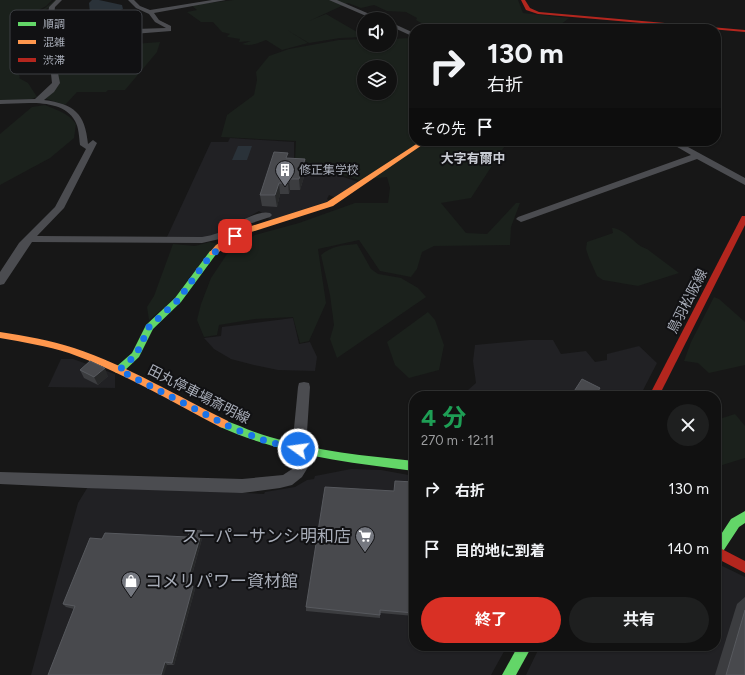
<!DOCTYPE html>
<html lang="ja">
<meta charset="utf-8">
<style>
body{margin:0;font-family:Figtree,"Noto Sans JP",sans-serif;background:#1e1f1f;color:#f1f3f6;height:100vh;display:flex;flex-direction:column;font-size:15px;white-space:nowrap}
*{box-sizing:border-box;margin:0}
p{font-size:13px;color:#9c9d9f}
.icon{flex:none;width:22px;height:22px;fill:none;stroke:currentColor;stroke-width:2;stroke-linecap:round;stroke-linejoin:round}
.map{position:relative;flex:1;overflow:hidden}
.details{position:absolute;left:409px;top:391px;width:312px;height:260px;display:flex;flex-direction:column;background:#111;border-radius:16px;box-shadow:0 1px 3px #0004,0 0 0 1px #303131}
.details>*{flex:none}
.guide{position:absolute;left:409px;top:24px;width:312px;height:122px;border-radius:16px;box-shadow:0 1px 3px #0004,0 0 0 1px #303131;background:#111;color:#f1f3f6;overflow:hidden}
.controls{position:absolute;left:357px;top:12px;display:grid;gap:8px}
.controls a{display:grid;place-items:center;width:40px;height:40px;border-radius:50%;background:#111;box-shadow:0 1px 3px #0004,0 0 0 1px #303131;font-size:20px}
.pin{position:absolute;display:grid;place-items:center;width:34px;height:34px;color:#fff;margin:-17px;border-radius:8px;box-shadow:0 2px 6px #0006}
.me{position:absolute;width:44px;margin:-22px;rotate:284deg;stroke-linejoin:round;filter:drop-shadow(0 0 3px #0008)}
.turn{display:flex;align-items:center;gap:14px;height:84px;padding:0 12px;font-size:18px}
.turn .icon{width:52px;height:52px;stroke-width:2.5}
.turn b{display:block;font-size:28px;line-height:34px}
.then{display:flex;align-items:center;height:38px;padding:0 12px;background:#0003;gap:8px;font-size:15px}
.round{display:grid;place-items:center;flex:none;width:42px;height:42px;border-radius:21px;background:#1e1f1f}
.headline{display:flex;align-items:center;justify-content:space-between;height:68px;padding:0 12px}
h1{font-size:24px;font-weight:700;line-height:30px;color:#1e9e55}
.cta{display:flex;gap:8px;margin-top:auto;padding:8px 12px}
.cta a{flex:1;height:46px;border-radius:24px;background:#d93025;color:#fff;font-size:16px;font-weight:700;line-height:46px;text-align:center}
.cta a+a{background:#1e1f1f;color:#f1f3f6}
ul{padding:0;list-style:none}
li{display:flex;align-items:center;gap:12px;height:60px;padding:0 12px}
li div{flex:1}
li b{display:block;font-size:15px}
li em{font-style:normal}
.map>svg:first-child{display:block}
.built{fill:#212124}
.green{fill:#1b211c;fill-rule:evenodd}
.water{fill:#2a3239}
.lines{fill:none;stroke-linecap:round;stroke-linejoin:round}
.street{fill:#4b4c50;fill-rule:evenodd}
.fast{fill:#63d668;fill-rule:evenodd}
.slow{fill:#ff974d;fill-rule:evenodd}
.jam{fill:#b3261e;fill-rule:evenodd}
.wall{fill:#3c3d40}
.shaded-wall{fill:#28292a}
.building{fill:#48494d;stroke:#57595e}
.route{stroke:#1a73e8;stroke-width:7;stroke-dasharray:0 12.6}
.labels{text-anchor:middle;stroke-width:4;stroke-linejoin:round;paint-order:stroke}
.far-poi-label{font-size:12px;fill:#a8adb8;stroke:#111113;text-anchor:start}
.far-quarter-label{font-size:13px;font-weight:bold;fill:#c9ccd4;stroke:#111113}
.street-label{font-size:14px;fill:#a8adb8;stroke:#111113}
.near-poi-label{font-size:17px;fill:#a8adb8;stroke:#111113;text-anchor:end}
.key{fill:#111113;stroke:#3e4045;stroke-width:1}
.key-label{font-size:11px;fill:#a8adb8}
</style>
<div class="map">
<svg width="745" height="675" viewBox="0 0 745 675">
<rect width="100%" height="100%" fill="#171717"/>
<g class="built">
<path d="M230,138L294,142V166L314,167L358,182L336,198L329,195L327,199L329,201L271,220L259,211L218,234L208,238L167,237L211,142H228Z"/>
<path d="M293,318L299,344L310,342L317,357L315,371L278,370L254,365L231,359L214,349L204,338L221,336L222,327Z"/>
<path d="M530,340H553L561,354L586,351L595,362L607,360V354L639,346L657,363L640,396H465L468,390L476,383L473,361L475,345Z"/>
<path d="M61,359H73L115,374V388L48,387Z"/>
<path d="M351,469L381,470L414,476V646H507L491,675H31L78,503L89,485L264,494L265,492L295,487L307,480L314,479L315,476Z"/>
<path d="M716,563L745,577V675H526L540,646H716Z"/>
</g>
<g class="green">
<path d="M0,0H52L46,6L28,16V24L23,37L31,42L29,46L19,58L16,69L20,77L19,78L28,83L37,97L29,100L0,104Z"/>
<path d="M55,0H57L48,8L39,13L41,15H45L48,19L66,31C57,38 45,43 34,44L35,41L28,37V34L32,16L45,8Z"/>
<path d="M234,0H518L523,13L569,18L555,29H426L428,27L416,20L417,18L406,12L387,11L374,5L361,8L348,3L309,21L326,14L364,36V37L340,38L309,43L287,30L308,43L282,50L266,40C258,43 250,47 242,44L251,41L239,42L240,39L228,37L227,36L230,34L222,32L213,22H201L187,12L197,10L191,5Z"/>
<path d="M414,36V141H508L471,198L441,203L466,233L487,234L516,203H520L511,227L510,245L434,246L422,252L417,269L411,277L380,271L359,240L318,249L326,303L309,341L300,343L293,317L255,319L219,325L217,335L204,337L197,320L201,304L211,278L227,254L237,245L255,235L299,223L355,203H388L390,188L387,177L359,180L315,167L298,165L295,161L296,141L221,137L227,115L254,95L257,80L256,72L269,56L289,49L339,40L364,39V45H390V39L411,38ZM364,67H390V93H364Z"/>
<path d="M160,42L157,52L125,90H108L106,92H77L65,105L44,98C56,88 63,86 56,70L44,63L47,58L55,50Z"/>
<path d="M45,105C58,111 67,112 76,124L74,138L50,158L0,185V134L32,107Z"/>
<path d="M612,228C626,229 634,245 647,249L679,273L638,286L603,280L597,276L589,258L586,249L587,242L613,233Z"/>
<path d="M210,242L219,244L174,299L149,320L147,307L154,296L173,244L195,246Z"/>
<path d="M357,244L371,269L378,274L401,278L418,288L426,297L337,358L330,339L334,325L330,295L321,255C331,246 343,245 357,244Z"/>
<path d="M714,297L719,299L745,322V365L709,373L698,363L684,361L691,342Z"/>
<path d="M428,312L435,320L444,345L439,370L409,378L395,365L387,342Z"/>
<path d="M735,414L745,426V458L716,467V420Z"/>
</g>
<g class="water">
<path d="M92,0H99L122,5L123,9L111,13H90L89,3Z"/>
<path d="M238,146H252L247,160H232Z"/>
</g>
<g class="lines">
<g class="street">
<path d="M56,0H62L55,7L54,14L70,26L73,33L72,35L135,29L166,28L155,22L149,14L136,8L128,0H134L140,6L150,10L212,0H226L154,13L159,20L171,26V31L70,39L47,58L45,61L46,64L58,73L60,83L54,92L44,100C74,104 85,113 88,144L93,140L97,143L64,208L37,236L202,237C207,236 213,235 218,233C230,228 256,209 270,213L272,215L270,217L246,225L224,238L202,243L32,242L4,284L0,285V272L19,243L55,207L86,149L80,145C79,137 79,128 75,121C62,97 22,104 0,104V100L35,99L52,83L51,74L41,66L39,61C46,50 61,45 67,33L65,28L48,15L49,7Z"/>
<path d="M329,0H337L381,19H373Z"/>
<path d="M390,22L414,33V37L390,26Z"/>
<path d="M667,141H677L745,178V185L697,159L524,221L521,222L516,219L518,217L691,155Z"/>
<path d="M304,382L309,383L310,387L306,447L311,445L316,447L318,451L302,477L292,485L280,488L242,493L85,488L0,484V472L242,479L283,475L292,469L301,454L294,453L292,449L298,387L299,383Z"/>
</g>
<g class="fast">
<path d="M210,251H216L217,253L181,302L153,329L139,357L122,373H116L114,370L116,367L132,353L146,325L175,298Z"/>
<path d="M224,420C239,425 254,433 270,437C316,451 366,456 414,461V471C346,462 283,455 220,427L219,424L220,421Z"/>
<path d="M745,511V523L739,527L720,556L716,558V542L731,519Z"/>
<path d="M518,646H532L516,675H502Z"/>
</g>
<g class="slow">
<path d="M421,141H428L333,206L245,234L222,249L216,255H210L209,253L216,245L239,230L327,202Z"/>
<path d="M0,332C25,336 50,340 74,348C128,366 177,396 228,421L229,424L228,427L224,428L220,427C171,401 122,372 69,353C47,346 23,342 0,338Z"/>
</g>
<g class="jam">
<path d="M521,0H525L530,8L539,12L745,30V32L538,14L526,10Z"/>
<path d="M742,216H745V225L659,396H649Z"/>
<path d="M716,546L745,561V573L716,558Z"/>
</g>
</g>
<g class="wall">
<path d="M288,158L305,159L306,170L300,190H290L289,194H280L277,207L262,206L260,195Z"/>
<path d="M80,370L108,376L98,385L84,378Z"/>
<path d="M414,482V616L380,613V618L306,611V607L394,491Z"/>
<path d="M203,535L189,586L195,589L174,665H167L74,609L66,607L63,604L102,539L188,537Z"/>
<path d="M745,597V675H715L737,604Z"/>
</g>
<g class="shaded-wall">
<path d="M305,159L306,170L300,190L299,179Z"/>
<path d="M289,179L290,190L289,194L288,183Z"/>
<path d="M279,183L280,194L277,207L275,195Z"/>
<path d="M105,368L108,376L98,385L94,377Z"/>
<path d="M202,531L203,535L188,589L186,585Z"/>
<path d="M193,586L195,589L174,665L172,663Z"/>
<path d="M165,662L167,665L164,675H161Z"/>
</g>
<g class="building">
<path d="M274,152L288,153L286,158L305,159L299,179H289L288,183H279L275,195H260Z"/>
<path d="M90,361L105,368L94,377L80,370Z"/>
<path d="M582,379L600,388L595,396H571Z"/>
<path d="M395,481L414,482V613L380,610V615L306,607L325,487L394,491Z"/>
<path d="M190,530L202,531L186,585L193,586L172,663L165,662L161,675H48L75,606L63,604L90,538L102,539L105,533L188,537Z"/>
<path d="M745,610V675H726Z"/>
</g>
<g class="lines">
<path class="route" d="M235,236L210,256L178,300L149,327L136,355L119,370L232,428L269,442L298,449"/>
</g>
<defs>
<g id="building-pin" transform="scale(1)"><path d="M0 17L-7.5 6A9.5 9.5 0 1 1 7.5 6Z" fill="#757880" stroke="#111113"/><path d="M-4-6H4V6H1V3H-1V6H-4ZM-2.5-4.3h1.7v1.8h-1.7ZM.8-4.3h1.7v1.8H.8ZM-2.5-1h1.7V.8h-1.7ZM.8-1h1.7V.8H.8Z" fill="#fff"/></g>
<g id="supermarket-pin" transform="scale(1)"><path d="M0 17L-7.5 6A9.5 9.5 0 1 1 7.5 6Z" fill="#757880" stroke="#111113"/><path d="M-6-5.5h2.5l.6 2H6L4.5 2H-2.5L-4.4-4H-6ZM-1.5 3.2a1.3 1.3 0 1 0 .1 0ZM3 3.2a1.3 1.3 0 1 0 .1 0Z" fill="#fff"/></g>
<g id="shop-pin" transform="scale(1)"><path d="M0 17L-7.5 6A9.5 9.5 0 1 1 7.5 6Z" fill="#757880" stroke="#111113"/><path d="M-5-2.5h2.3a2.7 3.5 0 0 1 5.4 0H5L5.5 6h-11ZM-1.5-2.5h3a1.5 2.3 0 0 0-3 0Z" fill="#fff"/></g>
</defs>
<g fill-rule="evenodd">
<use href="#building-pin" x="285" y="170"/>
<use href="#supermarket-pin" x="365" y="536"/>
<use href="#shop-pin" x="131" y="581"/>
</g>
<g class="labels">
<g class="far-poi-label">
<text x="299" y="174">修正集学校</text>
</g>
<g class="far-quarter-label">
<text x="473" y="163">大字有爾中</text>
</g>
<g class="street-label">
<text transform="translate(687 301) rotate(-63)" y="5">鳥羽松阪線</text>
<text transform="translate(199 394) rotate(27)" y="5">田丸停車場斎明線</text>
</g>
<g class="near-poi-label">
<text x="351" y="542">スーパーサンシ明和店</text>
<text x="145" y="587" text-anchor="start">コメリパワー資材館</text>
</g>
</g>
<rect x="10" y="10" width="132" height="64" rx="6" class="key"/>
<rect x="18" y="22" width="18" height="4" fill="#63d668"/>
<rect x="18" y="40" width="18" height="4" fill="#ff974d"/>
<rect x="18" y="58" width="18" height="4" fill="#b3261e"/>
<g class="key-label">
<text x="43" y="28">順調</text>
<text x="43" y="46">混雑</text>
<text x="43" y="64">渋滞</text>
</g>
</svg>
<div class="controls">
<a><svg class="icon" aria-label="sound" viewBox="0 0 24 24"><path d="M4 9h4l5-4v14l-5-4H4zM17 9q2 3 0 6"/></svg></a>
<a><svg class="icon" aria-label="layers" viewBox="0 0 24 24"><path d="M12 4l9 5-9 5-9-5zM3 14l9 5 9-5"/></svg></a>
</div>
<div class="pin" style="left:235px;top:236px;background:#d93025"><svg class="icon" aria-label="arrive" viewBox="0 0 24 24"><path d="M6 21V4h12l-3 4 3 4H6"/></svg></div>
<svg class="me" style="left:298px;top:449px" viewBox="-20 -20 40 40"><circle r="17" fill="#1a73e8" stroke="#fff" stroke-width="3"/><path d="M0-11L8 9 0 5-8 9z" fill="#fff"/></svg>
<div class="guide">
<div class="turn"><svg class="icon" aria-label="right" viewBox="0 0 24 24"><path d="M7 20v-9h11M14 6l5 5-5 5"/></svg><div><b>130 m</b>右折</div></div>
<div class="then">その先<svg class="icon" aria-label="arrive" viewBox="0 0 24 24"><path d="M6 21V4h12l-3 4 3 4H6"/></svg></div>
</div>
<section class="details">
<div class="headline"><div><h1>4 分</h1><p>270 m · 12:11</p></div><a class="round"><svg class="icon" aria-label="close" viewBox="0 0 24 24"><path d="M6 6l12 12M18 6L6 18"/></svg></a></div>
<ul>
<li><svg class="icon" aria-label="right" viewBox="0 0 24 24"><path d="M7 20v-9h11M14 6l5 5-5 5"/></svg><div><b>右折</b></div><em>130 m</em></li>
<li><svg class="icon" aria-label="arrive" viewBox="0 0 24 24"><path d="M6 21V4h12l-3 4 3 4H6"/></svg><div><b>目的地に到着</b></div><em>140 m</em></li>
</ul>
<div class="cta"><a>終了</a><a>共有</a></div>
</section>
</div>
